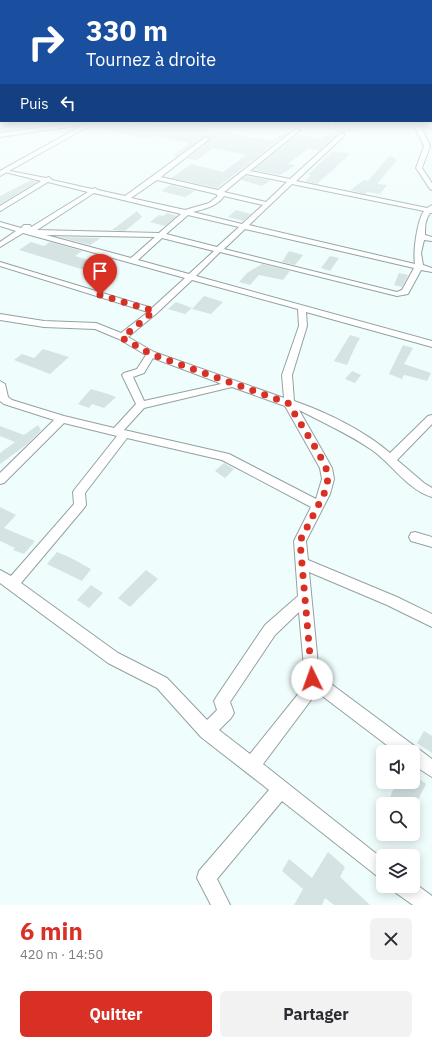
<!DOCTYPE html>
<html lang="fr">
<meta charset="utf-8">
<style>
body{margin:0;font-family:"IBM Plex Sans",sans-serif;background:#f2f2f3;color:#2b2b33;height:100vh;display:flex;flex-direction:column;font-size:15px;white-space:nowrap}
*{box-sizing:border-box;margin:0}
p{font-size:13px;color:#7c7c81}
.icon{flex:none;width:22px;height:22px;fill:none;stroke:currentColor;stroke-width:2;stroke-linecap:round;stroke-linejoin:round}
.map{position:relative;height:905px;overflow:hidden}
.details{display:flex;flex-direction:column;background:#fff;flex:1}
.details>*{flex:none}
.hud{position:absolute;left:0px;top:0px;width:432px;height:122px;box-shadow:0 2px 10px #0003;background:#1a4fa0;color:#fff;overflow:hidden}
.fabs{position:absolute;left:376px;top:745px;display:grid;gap:8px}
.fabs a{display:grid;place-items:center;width:44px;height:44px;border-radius:6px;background:#fff;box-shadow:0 2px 10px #0003;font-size:20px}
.pin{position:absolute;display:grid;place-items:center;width:34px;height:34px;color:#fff;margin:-41px -17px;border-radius:50% 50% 50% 0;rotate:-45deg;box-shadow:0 0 4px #0007}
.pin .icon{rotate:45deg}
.me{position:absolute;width:44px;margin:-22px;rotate:357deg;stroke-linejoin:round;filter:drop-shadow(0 0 3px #0008)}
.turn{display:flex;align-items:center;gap:14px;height:84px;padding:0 20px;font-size:18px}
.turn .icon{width:52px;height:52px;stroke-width:2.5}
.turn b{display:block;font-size:28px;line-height:34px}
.then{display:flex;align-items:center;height:38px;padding:0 20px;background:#0003;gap:8px;font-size:15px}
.round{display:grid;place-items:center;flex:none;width:42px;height:42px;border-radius:6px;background:#f2f2f3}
.summary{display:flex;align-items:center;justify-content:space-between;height:68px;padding:0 20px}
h1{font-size:24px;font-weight:800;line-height:30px;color:#d93025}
.cta{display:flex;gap:8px;margin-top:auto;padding:8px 20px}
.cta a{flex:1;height:46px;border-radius:6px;background:#d93025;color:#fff;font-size:16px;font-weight:800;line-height:46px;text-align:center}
.cta a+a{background:#f2f2f3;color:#2b2b33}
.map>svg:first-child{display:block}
.building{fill:#d5e3e3}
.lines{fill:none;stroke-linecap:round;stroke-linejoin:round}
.minor-casing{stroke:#94a1a0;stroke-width:2}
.major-casing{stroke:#94a1a0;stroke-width:2}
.minor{fill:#fff;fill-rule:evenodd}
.major{fill:#fff;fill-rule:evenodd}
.route{stroke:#d93025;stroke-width:7;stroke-dasharray:0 12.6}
</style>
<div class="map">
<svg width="432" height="905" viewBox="0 0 432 905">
<rect width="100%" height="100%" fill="#effdfc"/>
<g class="building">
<path d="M109,121H117L149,128L158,123L164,124L170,121H216L203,128L271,141L286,132H289L217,188L171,178L191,164L223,172L246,155L213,148L197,160L187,159L210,140V138L206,136L176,157L173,156L189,143L153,136L147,139L98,128Z"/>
<path d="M344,121L361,122L353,132L346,131L339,133L319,151L308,149L288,164L296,165L280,175L253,170L298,134L320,139L329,133L332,134Z"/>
<path d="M332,151L350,154L317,184L305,181L311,175H308Z"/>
<path d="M390,155L397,160L377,184L387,185L380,194L367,192L365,194L350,190L364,180L368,181Z"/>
<path d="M246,176L271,180L262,186L241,180Z"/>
<path d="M31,180L37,182L0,204V196Z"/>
<path d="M170,185L195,191L185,197L161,191Z"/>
<path d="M236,210L251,214L243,221L228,217Z"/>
<path d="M137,211L142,217L125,231L112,230Z"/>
<path d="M167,213L177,216L165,226L150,222L159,215L163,216Z"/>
<path d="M59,237H60L101,238L90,245Z"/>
<path d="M31,242L44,246L50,242L82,251L75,256L102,264L91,272L19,250Z"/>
<path d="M289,251L303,255L295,265L282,262Z"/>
<path d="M330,256L339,258L330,271L321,268Z"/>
<path d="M262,264L290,271L283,280L259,275L250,285L239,282L247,273Z"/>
<path d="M399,273L408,275L402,287L394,285Z"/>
<path d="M204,296L223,302L211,314L192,309Z"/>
<path d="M176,302L192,308L185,314L168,309Z"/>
<path d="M350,335L360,338L355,347L347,365L334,361Z"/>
<path d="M403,345L413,348L404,364L431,373L427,381L409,376L404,375L402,379L389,374Z"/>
<path d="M43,349L69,357L50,374L14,360L22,354L34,358Z"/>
<path d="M352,371L361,375L355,383L345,379Z"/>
<path d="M91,389L108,394L116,397L104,408L92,404L89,408L78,404Z"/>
<path d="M38,425L41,430L26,445L0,464V453L15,442L0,436V426L24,435Z"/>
<path d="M224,463L234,469L225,478L215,471Z"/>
<path d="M0,507L16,515L4,528L35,541L24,554L13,550L15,548L0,541Z"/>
<path d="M57,552L71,558L91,569L82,581L47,564Z"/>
<path d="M146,570L158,579L130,607L118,598Z"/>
<path d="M91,585L103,593L89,608L77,600Z"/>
<path d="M424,731L432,736V753L417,743Z"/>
<path d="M413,774L426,784L416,804H388L392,792L398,782H413Z"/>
<path d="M328,852L345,867L340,877L370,905H334L325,898L322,905H294L303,889L282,871L289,859L312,878Z"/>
</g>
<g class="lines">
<g class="minor-casing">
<g id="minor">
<path d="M9,121H16L0,129V125Z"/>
<path d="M333,121H339L333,129H329L328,128Z"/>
<path d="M412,121H421L432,124V128L420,124L430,146L422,168L432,183V190L430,189L416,168L424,146Z"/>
<path d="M74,123L77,125L76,126L0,137V133Z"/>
<path d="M297,128L300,130L299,131L250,171L290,179L340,134H344V136L296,181L427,208L432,205V213H430C425,220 425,227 425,235L432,237V241L424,240L421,253L423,265L432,268V272L421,270L408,294L397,296L220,252L196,276L432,341V347L306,312L307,326L292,375L294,401C326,412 365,431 390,453L428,416L432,415V424L397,460L424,483L432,488V497C408,490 392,464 372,450C349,434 324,423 299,410L323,452L332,468L334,479L330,494L306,541L308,560L397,597L432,614V627L387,605L309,572L319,675L432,759V777L413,765V752H396L317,692L263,764L383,859V879L377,876L282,801L217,879L230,905H211L197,878L199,871L269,790L201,737L157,688L108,663L0,583V570L11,576L74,504L73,492L75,489L117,436L64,423L4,483L0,484V473L54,420L4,404L0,401V381L5,384L8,397L12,400L64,416L114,428L136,404L122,375L124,373L137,369L146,355L119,339L95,329L44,327L0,320V314L44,321L96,323L121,333L148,312L0,266V262L152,308L185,278L23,233L0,247V242L16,231L0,226V222L21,228L24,225H30L31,227L28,229L88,192L48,182L2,210L0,211V206L41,181L5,172V170L46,178L49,177L52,180L92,189L95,188L98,190L125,196L206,137L209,139L208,140L161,177L218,190ZM246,174L287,182L266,202L224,192ZM157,180L216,194L218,196L209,203L185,210L131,198ZM292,184L424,211C417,221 413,252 415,264L249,225ZM94,193L181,214L159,233L37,230ZM224,196L263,205L242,224L193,212C204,209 218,206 224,196ZM188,215L239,227L217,247L166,234ZM245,229L414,268L402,290L397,292L224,249ZM46,235L155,237L131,258ZM162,238L214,251L189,274L138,260ZM192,280L298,309L299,326L282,375L284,398L154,352L128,337L157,313ZM153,358L217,382L221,384L144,401L133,377L144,373ZM232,387L285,406L320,468L322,479L316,499L229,454L124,430L144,408ZM127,438L222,460L311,507L294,541L298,596L265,625L217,696L214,701L217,710L207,720L167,678L118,653L21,583L84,508L86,505L85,493ZM299,612L305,679L303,688L250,754L219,730L231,718L234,713L230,702L275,635Z"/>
<path d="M415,532L432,537V547L411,541L409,537L411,533Z"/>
<path d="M413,882L432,896V905H413L396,893L394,886H413Z"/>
</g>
</g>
<g class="major-casing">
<path id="major" d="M90,121H98L0,176V171Z"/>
</g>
<use href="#minor" class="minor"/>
<use href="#major" class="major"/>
</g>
<linearGradient id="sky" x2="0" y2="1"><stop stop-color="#77d0ef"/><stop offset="0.49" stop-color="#f8fefe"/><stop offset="1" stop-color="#f8fefe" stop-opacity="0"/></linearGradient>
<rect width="432" height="247" fill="url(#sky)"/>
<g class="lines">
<path class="route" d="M100,295L154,311L122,338L151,354L288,403L318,452L326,468L328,479L324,494L300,541L312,679"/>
</g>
</svg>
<div class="fabs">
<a><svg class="icon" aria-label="sound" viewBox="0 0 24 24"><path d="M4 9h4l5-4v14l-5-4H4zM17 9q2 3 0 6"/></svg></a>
<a><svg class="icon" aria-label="search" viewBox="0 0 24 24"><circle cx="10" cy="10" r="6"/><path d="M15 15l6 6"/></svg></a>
<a><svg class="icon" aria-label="layers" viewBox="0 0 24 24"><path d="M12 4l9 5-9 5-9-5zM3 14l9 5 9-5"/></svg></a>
</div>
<div class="pin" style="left:100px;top:295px;background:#d93025"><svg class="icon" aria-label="arrive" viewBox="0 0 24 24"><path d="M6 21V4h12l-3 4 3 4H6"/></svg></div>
<svg class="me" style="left:312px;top:679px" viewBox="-20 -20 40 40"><circle r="19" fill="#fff"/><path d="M0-13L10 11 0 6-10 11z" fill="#d93025"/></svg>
<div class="hud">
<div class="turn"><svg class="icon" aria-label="right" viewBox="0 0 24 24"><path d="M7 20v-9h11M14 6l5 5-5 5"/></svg><div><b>330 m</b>Tournez à droite</div></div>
<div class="then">Puis<svg class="icon" aria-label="left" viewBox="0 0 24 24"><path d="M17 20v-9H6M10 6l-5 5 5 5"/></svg></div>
</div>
</div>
<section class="details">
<div class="summary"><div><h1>6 min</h1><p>420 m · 14:50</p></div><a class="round"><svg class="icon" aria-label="close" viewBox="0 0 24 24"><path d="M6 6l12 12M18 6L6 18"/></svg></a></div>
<div class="cta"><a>Quitter</a><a>Partager</a></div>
</section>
